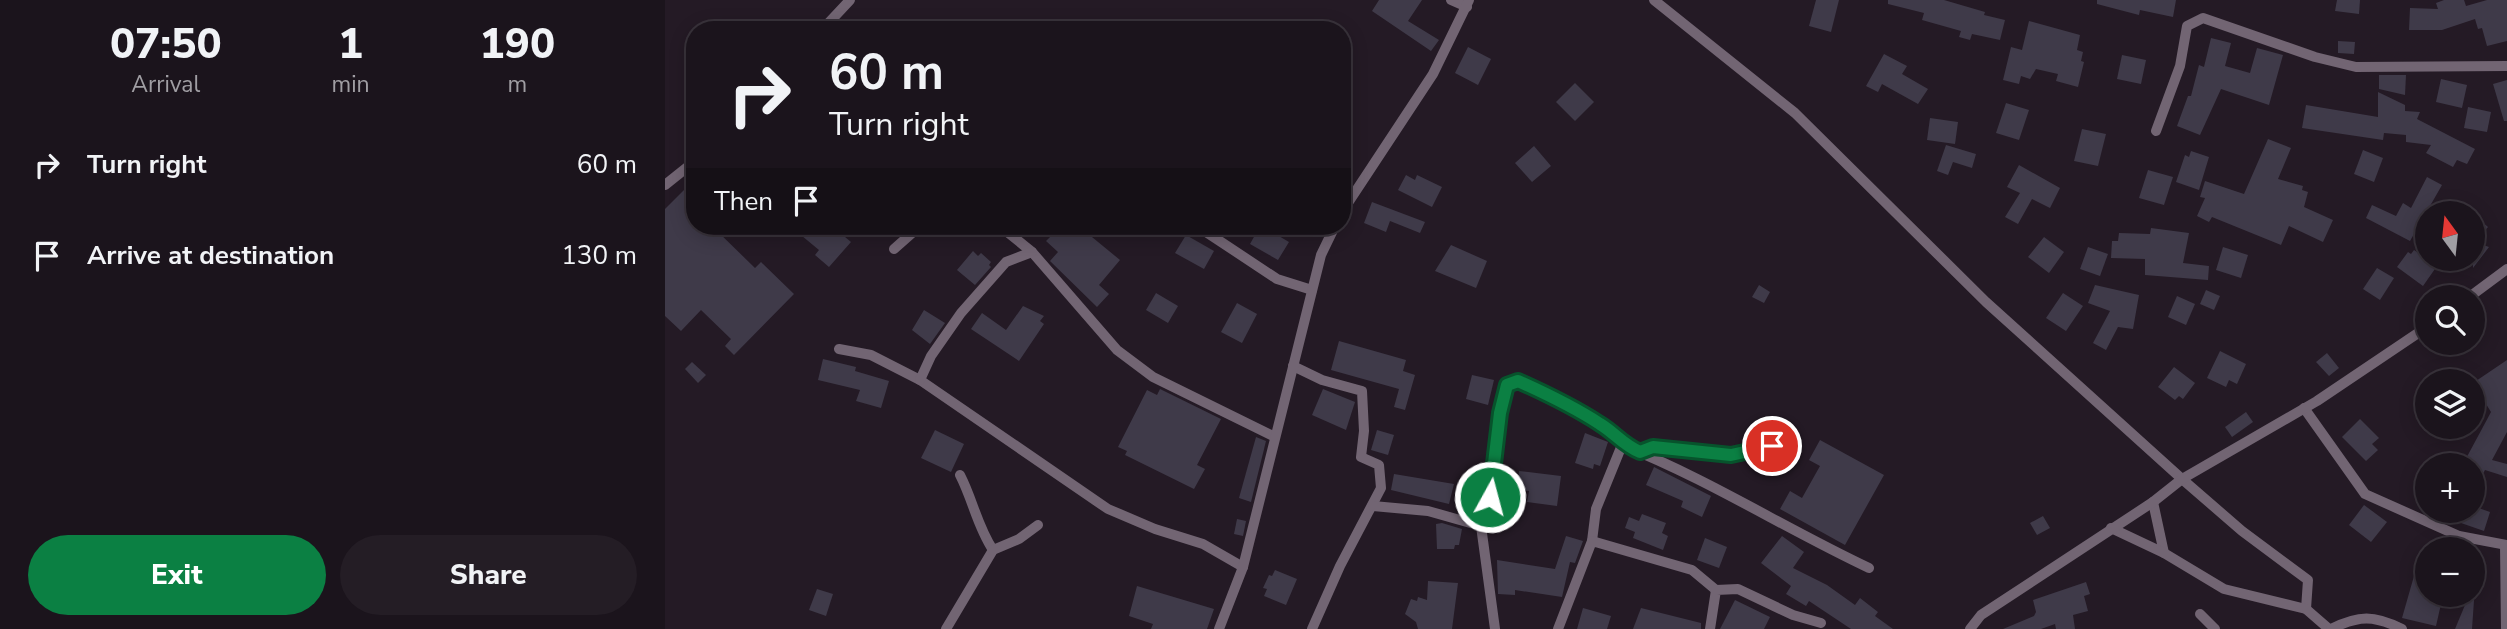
<!DOCTYPE html>
<meta charset="utf-8">
<style>
body{margin:0;font-family:"Nunito Sans",sans-serif;background:#241d25;color:#f1f3f6;height:100vh;display:flex;flex-direction:column;font-size:26px;white-space:nowrap}
*{box-sizing:border-box;margin:0}
p{font-size:23px;color:#a09ea3}
.icon{flex:none;width:38px;height:38px;fill:none;stroke:currentColor;stroke-width:2;stroke-linecap:round;stroke-linejoin:round}
.map{position:relative;flex:1;overflow:hidden}
.side{display:flex;flex-direction:column;background:#1b141c;width:665px}
.side>*{flex:none}
.top-card{position:absolute;left:21px;top:21px;width:665px;height:214px;border-radius:28px;box-shadow:0 4px 18px #0003,0 0 0 2px #39333b;background:#1b141c;color:#f1f3f6;overflow:hidden}
.needle{width:46px;rotate:345deg}
.controls{position:absolute;left:1750px;top:201px;display:grid;gap:14px}
.controls a{display:grid;place-items:center;width:70px;height:70px;border-radius:50%;background:#1b141c;box-shadow:0 4px 18px #0003,0 0 0 2px #39333b;font-size:35px}
.pin{position:absolute;display:grid;place-items:center;width:60px;height:60px;color:#fff;margin:-30px;border:4px solid #fff;border-radius:50%;box-shadow:0 2px 7px #0007}
.me{position:absolute;width:77px;margin:-38px;rotate:7deg;stroke-linejoin:round;filter:drop-shadow(0 0 5px #0008)}
.turn{display:flex;align-items:center;gap:24px;height:147px;padding:0 28px;font-size:32px}
.turn .icon{width:91px;height:91px;stroke-width:2.5}
.turn b{display:block;font-size:49px;line-height:60px}
.then{display:flex;align-items:center;height:66px;padding:0 28px;background:#0003;gap:14px;font-size:26px}
.eta{display:flex;justify-content:space-evenly;align-items:center;height:119px;text-align:center}
.eta b{font-size:42px;font-weight:800;line-height:49px}
.action{display:flex;gap:14px;margin-top:auto;padding:14px 28px}
.action a{flex:1;height:80px;border-radius:42px;background:#0b8043;color:#fff;font-size:28px;font-weight:800;line-height:80px;text-align:center}
.action a+a{background:#241d25;color:#f1f3f6}
ul{padding:0;list-style:none}
li{display:flex;align-items:center;gap:21px;height:91px;padding:0 28px}
li div{flex:1}
li b{display:block;font-size:26px}
li em{font-style:normal}
main{display:flex;flex:1;min-height:0}
.map>svg:first-child{display:block}
.building{fill:#3f3a49}
.lines{fill:none;stroke-linecap:round;stroke-linejoin:round}
.street{stroke:#726573;stroke-width:10}
.route-casing{stroke:#07532c;stroke-width:18}
.route{stroke:#0b8043;stroke-width:12}
</style>
<main>
<section class="side">
<div class="eta">
<div><b>07:50</b><p>Arrival</p></div>
<div><b>1</b><p>min</p></div>
<div><b>190</b><p>m</p></div>
</div>
<ul>
<li><svg class="icon" aria-label="right" viewBox="0 0 24 24"><path d="M7 20v-9h11M14 6l5 5-5 5"/></svg><div><b>Turn right</b></div><em>60 m</em></li>
<li><svg class="icon" aria-label="arrive" viewBox="0 0 24 24"><path d="M6 21V4h12l-3 4 3 4H6"/></svg><div><b>Arrive at destination</b></div><em>130 m</em></li>
</ul>
<div class="action"><a>Exit</a><a>Share</a></div>
</section>
<div class="map">
<svg width="1842" height="629" viewBox="0 0 1842 629">
<rect width="100%" height="100%" fill="#241a25"/>
<g class="building">
<path d="M714,0H757L743,21L774,40L766,51L707,11Z"/>
<path d="M1151,0H1174L1166,32L1144,26Z"/>
<path d="M1223,0H1279L1320,12L1319,15L1340,20L1335,40L1307,34L1305,40L1294,37L1296,31L1257,20L1259,13L1223,4Z"/>
<path d="M1432,0H1511L1508,17L1475,10L1474,15L1432,4Z"/>
<path d="M1672,0H1695L1694,14L1670,11Z"/>
<path d="M1779,0H1799L1801,6L1822,0H1842V41L1822,46L1817,28L1813,29L1810,19L1777,30H1744L1745,8L1773,9L1771,3Z"/>
<path d="M1364,21L1415,35L1412,50L1418,52L1416,61L1419,62L1413,87L1391,81L1393,74L1371,69L1365,79L1356,76L1354,84L1338,80L1346,47L1357,50Z"/>
<path d="M1546,38L1566,43L1560,66L1585,73L1592,48L1618,55L1604,105L1556,89L1535,135L1512,126L1523,96H1526L1534,65L1539,67Z"/>
<path d="M1673,41L1690,42L1689,54L1673,53Z"/>
<path d="M803,47L826,59L813,85L790,73Z"/>
<path d="M1219,54L1242,66L1237,74L1263,89L1253,104L1217,84L1213,92L1201,86Z"/>
<path d="M1457,55L1481,60L1476,84L1452,79Z"/>
<path d="M1714,75H1741L1740,95L1714,89Z"/>
<path d="M1776,79L1802,85L1797,108L1771,102Z"/>
<path d="M1842,80V121H1839L1828,84Z"/>
<path d="M910,83L929,102L910,121L891,102Z"/>
<path d="M1713,92L1740,105V111L1755,112L1752,119L1810,149L1802,164L1792,160L1788,167L1761,153L1766,145L1741,142V135L1719,133L1718,140L1637,128L1641,105L1713,117Z"/>
<path d="M1341,103L1364,110L1354,140L1331,133Z"/>
<path d="M1803,107L1826,112L1822,132L1799,128Z"/>
<path d="M1265,118L1293,122L1290,144L1262,140Z"/>
<path d="M1417,129L1441,134L1433,166L1409,161Z"/>
<path d="M1603,139L1626,148L1613,179L1638,186L1637,190L1643,192L1639,207L1668,220L1658,242L1624,226L1616,245L1547,217L1544,222L1532,216L1540,198L1535,197L1540,181L1579,194Z"/>
<path d="M1281,145L1311,154L1307,168L1288,162L1283,175L1272,171Z"/>
<path d="M869,146L886,166L867,182L850,163Z"/>
<path d="M1698,150L1718,158L1709,182L1689,174Z"/>
<path d="M1526,151L1544,157L1534,190L1511,182L1520,155L1524,157Z"/>
<path d="M1354,165L1395,188L1385,208L1367,199L1353,224L1340,217L1355,193L1342,187Z"/>
<path d="M1483,170L1508,177L1499,205L1474,198Z"/>
<path d="M741,175L750,180L752,175L777,187L767,207L733,190Z"/>
<path d="M1762,177L1777,185L1745,241L1701,218L1707,205L1731,216L1738,203L1746,208Z"/>
<path d="M30,179V226H47L90,268L96,262L129,294L69,355L60,346L66,339L36,310L16,331L0,316V209Z"/>
<path d="M1792,200L1808,214H1781Z"/>
<path d="M707,202L760,222L755,233L725,221L721,232L699,223Z"/>
<path d="M1808,214L1823,227L1810,242L1824,247L1808,268Z"/>
<path d="M125,226H167L186,242L164,267L150,255L154,250Z"/>
<path d="M388,226H408L413,231L416,228L455,260L434,285L444,294L432,307L385,261L393,252L381,241L386,236L382,232Z"/>
<path d="M573,226H597L624,242L613,260L585,244L590,235Z"/>
<path d="M1486,228L1524,233L1518,263L1544,266L1543,280L1480,275V259L1446,258L1447,241H1453L1454,233L1485,234Z"/>
<path d="M521,235L549,251L539,269L510,253Z"/>
<path d="M1379,237L1399,252L1384,273L1363,257Z"/>
<path d="M786,245L822,261L811,288L770,271Z"/>
<path d="M1423,247L1443,254L1435,276L1415,269Z"/>
<path d="M1558,247L1583,255L1576,278L1551,270Z"/>
<path d="M1749,250L1772,266L1758,286L1732,267L1743,252L1746,254Z"/>
<path d="M308,251L313,256L316,253L326,262L324,265L326,267L310,285L292,270Z"/>
<path d="M1712,268L1729,278L1715,300L1698,289Z"/>
<path d="M1094,285L1105,292L1099,303L1087,297Z"/>
<path d="M1430,285L1474,295L1468,329L1453,327L1441,350L1428,343L1445,311L1423,303Z"/>
<path d="M1541,290L1555,296L1549,310L1535,304Z"/>
<path d="M491,293L513,306L503,323L481,310Z"/>
<path d="M1398,293L1418,306L1401,331L1381,318Z"/>
<path d="M1512,296L1530,304L1521,325L1503,317Z"/>
<path d="M572,303L592,314L577,343L556,332Z"/>
<path d="M358,306L379,316L375,321L379,324L354,361L306,329L317,313L341,330Z"/>
<path d="M259,310L280,323L265,344L247,330Z"/>
<path d="M674,341L741,360L738,371L750,375L740,410L729,407L734,389L666,370Z"/>
<path d="M1555,351L1581,364L1572,384L1564,380L1561,387L1542,378Z"/>
<path d="M1662,353L1674,368L1664,376L1651,362Z"/>
<path d="M158,359L191,367L190,371L224,381L216,408L191,401L195,390L153,380Z"/>
<path d="M1842,360V432L1827,460L1842,464V477L1820,470L1808,492V466H1797L1826,412L1808,383Z"/>
<path d="M27,362L41,375L33,383L20,369Z"/>
<path d="M1509,367L1530,383L1518,399L1514,396L1510,400L1493,387Z"/>
<path d="M807,375L829,380L823,405L801,399Z"/>
<path d="M495,389L556,419L532,465L540,469L529,489L460,455L462,451L453,447L482,390L492,395Z"/>
<path d="M658,389L690,402L681,430L647,415Z"/>
<path d="M1581,412L1588,422L1567,437L1560,427Z"/>
<path d="M1695,419L1714,438L1707,444L1713,450L1701,461L1677,437Z"/>
<path d="M270,430L299,444L286,472L256,458Z"/>
<path d="M712,430L729,435L723,455L706,450Z"/>
<path d="M920,433L943,442L935,466L929,464L928,469L910,463Z"/>
<path d="M591,437L601,441L586,502L574,498Z"/>
<path d="M1155,440L1219,475L1180,545L1115,509L1125,491L1137,498L1155,466L1144,460Z"/>
<path d="M989,467L1046,496L1037,517L1016,507L1018,501L981,485Z"/>
<path d="M854,471L896,476L892,506L862,502L864,491L857,490L858,482L853,481Z"/>
<path d="M729,474L789,484L784,504L726,490Z"/>
<path d="M1699,505L1722,522L1706,542L1684,525Z"/>
<path d="M1808,506L1825,512L1819,531L1796,523L1800,511H1808Z"/>
<path d="M977,514L1001,523L997,533L1003,536L998,550L968,538L970,532L960,528L964,517L974,521Z"/>
<path d="M1378,516L1385,528L1372,535L1365,523Z"/>
<path d="M572,519L581,521L578,536L569,534Z"/>
<path d="M777,523L797,529L794,545H790L789,549H772L771,524Z"/>
<path d="M901,536L918,541L910,563L905,562L897,597L850,590V595L833,594L832,560L890,569Z"/>
<path d="M1117,536L1139,552L1128,568L1162,585L1190,605L1195,598L1213,612L1210,616L1228,629H1186L1144,601L1141,606L1121,594L1126,586L1096,563Z"/>
<path d="M1040,538L1062,547L1054,568L1032,560Z"/>
<path d="M1751,569L1762,574V600L1776,604V595H1808L1810,586L1807,629H1790L1800,605L1776,604L1771,626L1737,618Z"/>
<path d="M610,570L632,579L621,605L599,596L602,589L598,588L604,575L607,576Z"/>
<path d="M763,581L793,583L787,629H753L751,622L740,614L746,599L752,601L753,597L762,600Z"/>
<path d="M1421,582L1425,594L1419,596L1423,611L1408,615L1410,629H1391L1390,624L1376,629H1338L1369,616L1371,612L1368,600Z"/>
<path d="M472,586L549,609L542,629H486L488,624L464,616Z"/>
<path d="M152,589L168,594L161,616L144,610Z"/>
<path d="M1070,600L1105,617L1099,629H1055Z"/>
<path d="M918,608L946,616L942,629H912Z"/>
<path d="M976,608L1036,623V629H968Z"/>
</g>
<g class="lines">
<g class="street">
<path d="M786,0L802,7"/>
<path d="M989,0L1130,113L1321,302L1517,479L1577,531L1643,580L1641,609"/>
<path d="M157,30L185,0"/>
<path d="M1491,131L1515,66L1522,26L1538,18L1650,57L1691,67L1842,66"/>
<path d="M0,185L30,161"/>
<path d="M677,212L768,74L804,0"/>
<path d="M335,226L367,252L452,350L488,377L610,437"/>
<path d="M532,226L612,279L647,290"/>
<path d="M229,249L255,226"/>
<path d="M1803,298L1842,269"/>
<path d="M174,349L206,355L255,380L443,509L490,529L538,544L578,567"/>
<path d="M628,366L657,380L697,391L699,431L696,457L714,465L716,488L675,566L647,629"/>
<path d="M255,380L266,356L296,313L341,262L367,252"/>
<path d="M1639,408L1700,494L1794,536L1842,545"/>
<path d="M957,445C1043,479 1121,529 1204,568"/>
<path d="M975,452L988,447L1066,455L1107,446"/>
<path d="M295,475C308,500 312,526 328,550"/>
<path d="M1488,502L1499,553"/>
<path d="M708,506L763,511L816,526L830,629"/>
<path d="M816,526L822,515L835,413L842,385L853,381C891,398 928,415 957,445L931,509L927,541"/>
<path d="M1446,528L1499,553L1559,589L1641,609L1664,629"/>
<path d="M1840,545L1841,629"/>
<path d="M1535,614L1550,629"/>
<path d="M281,629L328,550L354,539L373,525"/>
<path d="M554,629L578,567L656,255L670,226"/>
<path d="M893,629L927,541L1027,570L1051,590"/>
<path d="M1045,629L1051,590L1073,589L1128,615L1156,623"/>
<path d="M1305,629L1316,615L1488,502L1517,479L1652,401L1762,327"/>
<path d="M1666,629C1694,615 1709,615 1737,629"/>
</g>
</g>
<g class="lines">
<g class="route-casing">
<path id="route" d="M825,497L835,413L842,385L853,381C882,394 909,407 935,424C950,433 958,445 975,452L988,447L1066,455L1107,446"/>
</g>
<use href="#route" class="route"/>
</g>
</svg>
<div class="controls">
<a><svg class="needle" viewBox="-14 -14 28 28"><path d="M0-13l5 13h-10z" fill="#e53935"/><path d="M0 13l5-13h-10z" fill="#a09ea3"/></svg></a>
<a><svg class="icon" aria-label="search" viewBox="0 0 24 24"><circle cx="10" cy="10" r="6"/><path d="M15 15l6 6"/></svg></a>
<a><svg class="icon" aria-label="layers" viewBox="0 0 24 24"><path d="M12 4l9 5-9 5-9-5zM3 14l9 5 9-5"/></svg></a>
<a>+</a>
<a>−</a>
</div>
<div class="pin" style="left:1107px;top:446px;background:#d93025"><svg class="icon" aria-label="arrive" viewBox="0 0 24 24"><path d="M6 21V4h12l-3 4 3 4H6"/></svg></div>
<svg class="me" style="left:825px;top:497px" viewBox="-20 -20 40 40"><circle r="17" fill="#0b8043" stroke="#fff" stroke-width="3"/><path d="M0-11L8 9 0 5-8 9z" fill="#fff"/></svg>
<div class="top-card">
<div class="turn"><svg class="icon" aria-label="right" viewBox="0 0 24 24"><path d="M7 20v-9h11M14 6l5 5-5 5"/></svg><div><b>60 m</b>Turn right</div></div>
<div class="then">Then<svg class="icon" aria-label="arrive" viewBox="0 0 24 24"><path d="M6 21V4h12l-3 4 3 4H6"/></svg></div>
</div>
</div>
</main>
